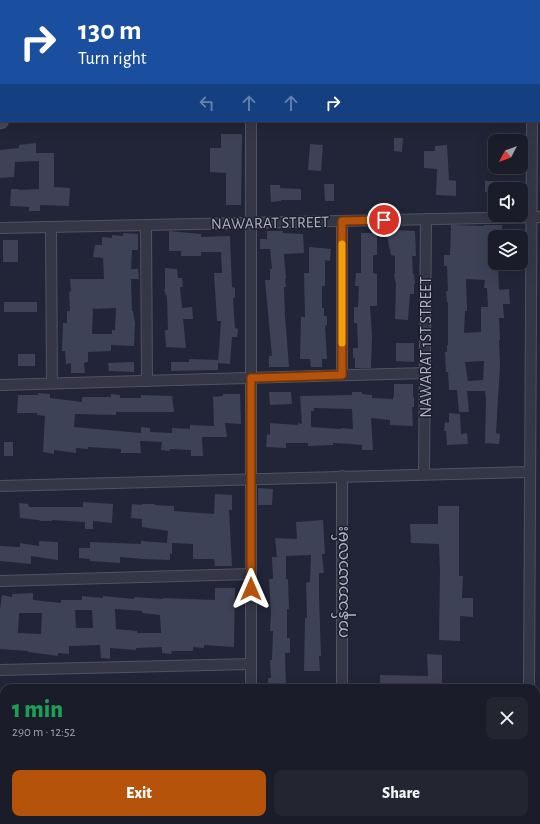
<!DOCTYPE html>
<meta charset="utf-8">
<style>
body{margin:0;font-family:"Alegreya Sans","Noto Sans Myanmar",sans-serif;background:#232531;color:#f1f3f6;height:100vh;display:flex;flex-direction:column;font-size:15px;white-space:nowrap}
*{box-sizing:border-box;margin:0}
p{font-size:13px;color:#9fa1a8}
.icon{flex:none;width:22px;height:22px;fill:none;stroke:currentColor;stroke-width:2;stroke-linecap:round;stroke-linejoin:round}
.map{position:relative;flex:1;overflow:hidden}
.panel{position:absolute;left:0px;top:684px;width:540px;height:140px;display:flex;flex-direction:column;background:#1a1c29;border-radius:12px 12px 0 0;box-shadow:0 4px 16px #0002,0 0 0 1px #383a46}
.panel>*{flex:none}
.guide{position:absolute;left:0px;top:0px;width:540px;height:122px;box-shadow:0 4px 16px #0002,0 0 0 1px #383a46;background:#1a4fa0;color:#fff;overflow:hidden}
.needle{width:26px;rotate:229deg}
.controls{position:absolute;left:488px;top:134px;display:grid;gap:8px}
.controls a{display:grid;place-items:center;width:40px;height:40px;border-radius:8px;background:#1a1c29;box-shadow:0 4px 16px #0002,0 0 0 1px #383a46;font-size:20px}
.pin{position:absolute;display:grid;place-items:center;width:34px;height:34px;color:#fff;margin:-17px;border:2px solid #fff;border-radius:50%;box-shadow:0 1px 4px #0007}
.me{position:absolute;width:44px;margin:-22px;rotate:0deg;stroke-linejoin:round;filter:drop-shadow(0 0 3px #0008)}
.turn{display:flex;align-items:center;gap:14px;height:84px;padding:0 12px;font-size:18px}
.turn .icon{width:52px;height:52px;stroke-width:2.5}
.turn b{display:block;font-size:28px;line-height:34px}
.lanes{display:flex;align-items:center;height:38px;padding:0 12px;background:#0003;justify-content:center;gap:20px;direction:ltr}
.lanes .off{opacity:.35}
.round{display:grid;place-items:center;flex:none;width:42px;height:42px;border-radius:8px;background:#232531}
.summary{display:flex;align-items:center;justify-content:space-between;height:68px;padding:0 12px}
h1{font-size:24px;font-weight:800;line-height:30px;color:#1e9e55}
.button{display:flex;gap:8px;margin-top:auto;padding:8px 12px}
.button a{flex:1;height:46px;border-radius:8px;background:#b45309;color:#fff;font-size:16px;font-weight:800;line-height:46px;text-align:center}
.button a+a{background:#232531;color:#f1f3f6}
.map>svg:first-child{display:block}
.building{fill:#3e4257;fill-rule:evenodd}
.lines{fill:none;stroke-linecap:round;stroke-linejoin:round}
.minor-casing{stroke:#505262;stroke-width:12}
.secondary-casing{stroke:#505262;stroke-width:16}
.minor{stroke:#353747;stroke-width:10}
.secondary{stroke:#43455a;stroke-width:14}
.route-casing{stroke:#753606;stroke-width:10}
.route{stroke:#b45309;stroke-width:7}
.slow{stroke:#f59e0b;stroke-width:7}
.labels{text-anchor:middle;stroke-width:3;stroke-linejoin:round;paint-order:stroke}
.street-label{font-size:16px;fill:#b0b2c4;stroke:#1b1d2c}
</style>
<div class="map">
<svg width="540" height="824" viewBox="0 0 540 824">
<rect width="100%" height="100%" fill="#222537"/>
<g class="building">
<path d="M221,134H242L241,205H226V173L210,172V148H221Z"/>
<path d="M394,138H403L402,152L394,151Z"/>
<path d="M36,143V153H54V187L70,188L69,206L40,205V211H29V207L10,206L11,189H19V190L39,189V161L15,162L14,177L0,178V150L19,148V145Z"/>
<path d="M310,144L323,145L321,171L308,170Z"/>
<path d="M447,145L449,180L456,181V196L436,195L437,169L424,168V151H435V146Z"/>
<path d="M485,181H495V193L485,192Z"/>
<path d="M324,184H334V201H325Z"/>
<path d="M270,185H280V188L301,189V200H281V201L271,202Z"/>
<path d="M451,225L484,226V225H502V236H495V263H498L499,290L509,289L510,304H503L504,318H499L500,340H499L500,365L496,433L500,434L499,444L485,443L486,400L485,391H467L469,412H459L457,390H449L448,372H446L445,352H447V345H448V302H447L446,291H448L447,266H444V255H450ZM466,279L485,280L484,288H487L488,307H481V332L464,333L465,311H467ZM484,361L483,380L468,381L465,362Z"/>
<path d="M397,230L415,231L416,256H412L413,274H414L415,284H414V294H410L408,320L395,319L396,284L394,274H395V256L391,255L386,231Z"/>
<path d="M169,231L201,234V237L230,236L232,287L235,288V298H233L235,328L238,329L237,337H232L230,364L218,363V370L171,371V362H189V359L218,360V363L221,321H217L214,273H222L221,252H201V256H181V251H169Z"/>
<path d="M267,231H283V233L303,234L304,253L284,254L286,279H285L286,287H284L285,316L289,367H269V356H272L265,280H270V269H272L270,249H260V239H267Z"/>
<path d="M123,233L138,234V250H132L131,269H138L139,279H131L132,311H133L135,323L134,346L111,345V351L88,352V362L84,363L85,373H71V363L66,364L65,351H62L63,323H67V311H70L69,292L71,291L70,279H104L103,258L93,257L95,245H102V237L112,238V235L123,236ZM116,308L115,330H112V334H92L93,309Z"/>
<path d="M361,233H377V255H373V273L377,274V305L376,306H370L372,336L371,368H355V358H353V348H358L357,323H354V307H358L359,286H355L356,273H361Z"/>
<rect x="3" y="240" width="15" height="22"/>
<path d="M309,247L331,249L330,261L325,260V286H322V308H324V316H327V325L325,326L327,359H322V367H311L310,359H300L301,317H305L304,273H309Z"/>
<path d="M165,268L177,269L178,278H182L183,287H180L182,308L192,307L193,319H183L186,348L166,347L165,330H168L167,298L164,289H165Z"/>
<rect x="4" y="302" width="33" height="10"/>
<path d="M396,343H414V362L396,361Z"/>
<rect x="18" y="354" width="17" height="12"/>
<path d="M134,362V372L109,371L108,363Z"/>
<path d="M394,384H413V397H414V407H412L413,426L390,425V420L371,418L373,450H362V445L351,444L333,443V445L308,446V443H286V448L266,447L267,434L270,435V423L298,425V423L302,424L300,396L352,395V392H362V394L372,395V398L393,399V397H394ZM314,408L352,409L353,429L341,428V429L311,427V411H314Z"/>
<path d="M269,392H291L292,404L270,405Z"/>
<path d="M38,393L50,394V398L82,402V397H111V394L120,395V398H141V395L172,396L174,412H116V415L75,414L74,427L141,433V427L150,428V432L172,433V428L190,429V425L214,426L213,397L223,396V394H240L241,424L225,423L227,437H202L203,456H191V450L170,449V451L161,450L162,442L142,441H140L141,453H121V449L88,447V449L76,448V453L54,450V454L43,452L45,416L37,415V413H17L18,395H38Z"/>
<path d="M449,413L460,414L461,434L467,433L468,444L447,445L446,431H444L445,422L449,423Z"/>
<rect x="4" y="442" width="9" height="14"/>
<path d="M258,488L273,489L272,505H258Z"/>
<path d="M215,494L232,495V510H229L232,566H215L214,559H193V544L172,543V554H170V560L143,559L120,557V563L90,561V559L79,558V548H90V542L141,544V541L167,543L168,531L142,527V519L131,518L132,504L142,505V504H155V505L174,506V511L214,514Z"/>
<path d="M83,502L113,504L112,523L93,521V529H85V522L52,520V521H40L39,520L20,518L19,503L28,504L29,507H83Z"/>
<path d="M438,506H459V576H463L462,598H473V617L460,616V641L439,640L440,572L439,544L411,543L410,524H438Z"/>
<path d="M323,520L325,554H322L324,573H319V597L321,656H319L320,671H304L305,618H307L306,583L310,582L311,555L286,556V579H288L289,609H287V638H290V653H285L286,688H268V678H271L270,660H272L273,631H270L271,614L269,579H273L272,557H277L275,538L297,539L296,522Z"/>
<path d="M39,541L58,542V560L31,556V564L0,561V546L20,547V543L39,546Z"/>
<path d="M215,588H235L234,647L204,645V648L193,647V651H171L172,654L162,653V647L136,648V650L110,648V659L101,658L100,645L69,646V654L58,653V656L28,652V651L0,649V609L2,595L12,597V594L33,593V600L61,603V600H82V596L103,598V596L134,599V597L163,599V598L215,600ZM115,609L142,611V613L160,615L161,633H137V631L116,629ZM75,610H92L93,628H76ZM19,613H42L41,634L18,633Z"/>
<path d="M427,654L442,655V688H380V675L428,676Z"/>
</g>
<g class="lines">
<g class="minor-casing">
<g id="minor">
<path d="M67,0V1"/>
<path d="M248,0V1"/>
<path d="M342,0V1"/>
<path d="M436,0V1"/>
<path d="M521,0V1"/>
<path d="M157,1V0"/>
<path d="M539,1H540"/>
<path d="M0,20H1"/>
<path d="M146,225L147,381"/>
<path d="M51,227L52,383"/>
<path d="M0,228L540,217"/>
<path d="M342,375V221"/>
<path d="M0,385L425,373"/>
<path d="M424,474L426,219"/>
<path d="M342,476V688"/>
<path d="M0,486L530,472"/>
<path d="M0,581L251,574"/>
<path d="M0,670L251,664"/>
<path d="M251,688V121"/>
<path d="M529,688L532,121"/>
<path d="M536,746H540"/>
<path d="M0,759H4"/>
<path d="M250,824L251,820"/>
<path d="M342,824V820"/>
</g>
</g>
<g class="secondary-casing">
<g id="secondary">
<path d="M539,108H540"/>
<path d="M0,121H1"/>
</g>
</g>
<use href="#minor" class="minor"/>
<use href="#secondary" class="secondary"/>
</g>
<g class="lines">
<g class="route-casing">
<path id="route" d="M251,589V378L342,375V221L384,220"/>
</g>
<use href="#route" class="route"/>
<path class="slow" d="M342,343V244"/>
</g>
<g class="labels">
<g class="street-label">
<text transform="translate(270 222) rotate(-1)" y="6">NAWARAT STREET</text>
<text transform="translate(425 347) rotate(-90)" y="6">NAWARAT 1ST STREET</text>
<text transform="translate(342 582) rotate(-90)" y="6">ကန်သာယာလမ်း</text>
</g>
</g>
</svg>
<div class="controls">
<a><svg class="needle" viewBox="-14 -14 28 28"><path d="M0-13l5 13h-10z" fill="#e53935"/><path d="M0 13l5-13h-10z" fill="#9fa1a8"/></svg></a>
<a><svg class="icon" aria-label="sound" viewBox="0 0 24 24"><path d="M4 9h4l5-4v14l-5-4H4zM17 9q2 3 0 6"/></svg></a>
<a><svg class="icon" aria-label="layers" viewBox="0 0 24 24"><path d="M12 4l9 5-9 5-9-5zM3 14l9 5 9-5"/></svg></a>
</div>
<div class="pin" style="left:384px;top:220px;background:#d93025"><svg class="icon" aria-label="arrive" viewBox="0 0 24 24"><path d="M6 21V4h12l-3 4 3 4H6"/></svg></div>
<svg class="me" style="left:251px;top:589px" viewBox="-20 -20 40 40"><path d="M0-17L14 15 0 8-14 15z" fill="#b45309" stroke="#fff" stroke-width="4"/></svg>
<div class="guide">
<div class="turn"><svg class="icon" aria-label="right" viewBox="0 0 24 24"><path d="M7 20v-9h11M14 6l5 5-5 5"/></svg><div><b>130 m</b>Turn right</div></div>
<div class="lanes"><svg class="icon off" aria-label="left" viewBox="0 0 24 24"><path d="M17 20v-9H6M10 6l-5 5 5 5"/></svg><svg class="icon off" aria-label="ahead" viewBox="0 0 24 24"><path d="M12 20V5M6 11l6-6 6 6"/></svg><svg class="icon off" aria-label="ahead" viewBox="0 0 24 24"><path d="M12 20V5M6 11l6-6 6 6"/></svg><svg class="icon" aria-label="right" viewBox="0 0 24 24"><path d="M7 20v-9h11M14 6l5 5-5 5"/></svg></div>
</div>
<section class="panel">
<div class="summary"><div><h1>1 min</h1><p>290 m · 12:52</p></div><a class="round"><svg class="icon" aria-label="close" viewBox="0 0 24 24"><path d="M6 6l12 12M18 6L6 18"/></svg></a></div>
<div class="button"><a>Exit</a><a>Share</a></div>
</section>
</div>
